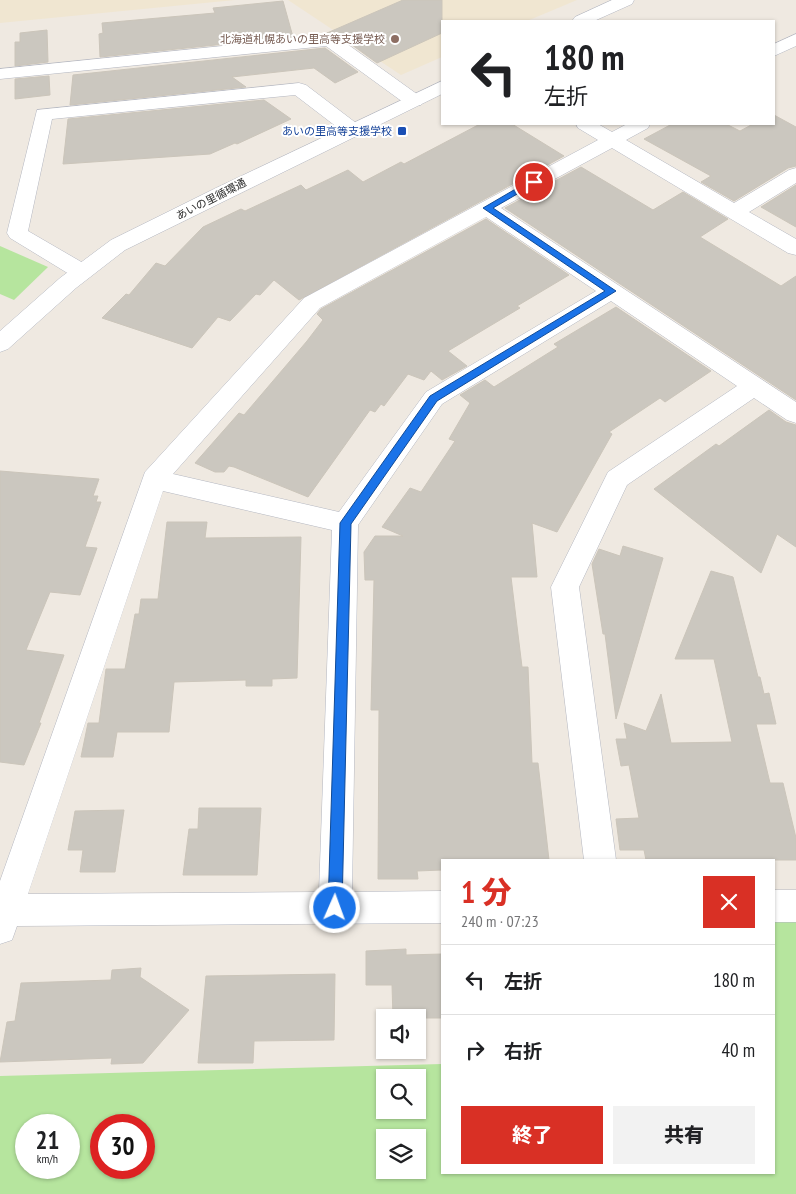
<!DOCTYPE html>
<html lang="ja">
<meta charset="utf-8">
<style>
body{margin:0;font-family:"PT Sans Narrow","Noto Sans JP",sans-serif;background:#f2f2f2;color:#202124;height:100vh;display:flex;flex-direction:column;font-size:19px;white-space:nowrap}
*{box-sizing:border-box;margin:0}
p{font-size:16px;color:#757577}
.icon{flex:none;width:28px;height:28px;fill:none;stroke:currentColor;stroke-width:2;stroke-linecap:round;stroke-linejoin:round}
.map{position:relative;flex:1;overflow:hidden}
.sheet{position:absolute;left:441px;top:859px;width:334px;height:315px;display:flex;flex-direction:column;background:#fff;border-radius:0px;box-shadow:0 1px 4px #0004}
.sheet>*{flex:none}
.banner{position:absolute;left:441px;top:20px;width:334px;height:105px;border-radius:0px;box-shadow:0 1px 4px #0004;background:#fff;color:#202124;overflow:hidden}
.fabs{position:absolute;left:376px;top:1009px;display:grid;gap:10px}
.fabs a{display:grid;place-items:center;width:50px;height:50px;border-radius:0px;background:#fff;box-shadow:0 1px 4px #0004;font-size:25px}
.speed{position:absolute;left:15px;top:1114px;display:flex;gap:10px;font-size:25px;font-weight:700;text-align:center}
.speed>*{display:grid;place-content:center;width:65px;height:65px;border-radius:50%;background:#fff;box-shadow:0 1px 4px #0004;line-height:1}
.speed small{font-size:12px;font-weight:400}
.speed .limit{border:8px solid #d22;background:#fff;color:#111}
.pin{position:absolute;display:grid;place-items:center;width:42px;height:42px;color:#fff;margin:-21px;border:2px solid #fff;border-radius:50%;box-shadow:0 1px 5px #0007}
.me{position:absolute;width:55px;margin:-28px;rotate:2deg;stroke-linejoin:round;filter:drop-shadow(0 0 4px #0008)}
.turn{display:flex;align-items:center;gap:18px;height:105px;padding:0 20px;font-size:22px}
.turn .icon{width:65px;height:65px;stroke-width:2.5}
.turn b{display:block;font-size:35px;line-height:42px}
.round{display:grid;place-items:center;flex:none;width:52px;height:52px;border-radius:0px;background:#f2f2f2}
.summary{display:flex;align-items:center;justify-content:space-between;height:85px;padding:0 20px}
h1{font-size:30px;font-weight:800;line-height:38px;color:#d93025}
.cta{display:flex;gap:10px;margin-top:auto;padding:10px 20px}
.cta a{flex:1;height:58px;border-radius:0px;background:#d93025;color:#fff;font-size:20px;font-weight:800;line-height:58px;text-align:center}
.cta a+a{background:#f2f2f2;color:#202124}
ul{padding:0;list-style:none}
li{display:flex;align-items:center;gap:15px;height:70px;padding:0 20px;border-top:1px solid #e0e0e0}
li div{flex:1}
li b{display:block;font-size:19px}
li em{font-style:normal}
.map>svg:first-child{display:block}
.education{fill:#f0e6d1}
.green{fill:#b6e59e;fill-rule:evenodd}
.building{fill:#cbc7bf;stroke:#cbc5ba}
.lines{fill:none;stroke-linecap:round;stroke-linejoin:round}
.minor-casing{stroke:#b4b7c1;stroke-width:1}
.tertiary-casing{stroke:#b4b7c1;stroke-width:1}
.minor{fill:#fff;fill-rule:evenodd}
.tertiary{fill:#fff;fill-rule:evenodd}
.route{fill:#1a73e8;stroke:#114b97}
.education-dot{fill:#8d6e63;stroke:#fff;stroke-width:2}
.transit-dot{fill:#1a4fb4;stroke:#fff;stroke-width:2}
.labels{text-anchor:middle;stroke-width:4;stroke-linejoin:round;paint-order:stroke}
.far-education-label{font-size:11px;fill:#785e54;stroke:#fff;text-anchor:end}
.far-transit-label{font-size:11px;fill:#164399;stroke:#fff;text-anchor:end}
.far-street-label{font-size:11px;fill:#2e2e2e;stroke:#fff}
</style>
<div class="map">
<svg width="796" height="1194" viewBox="0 0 796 1194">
<rect width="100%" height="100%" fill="#efe9e1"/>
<g class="education">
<path d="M0,0H235L0,23Z"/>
<path d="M288,0H577L527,21H442V57L401,75Z"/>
</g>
<g class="green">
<path d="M0,246L48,267L14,300L0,294Z"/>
<path d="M774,921L796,922V1194H0V1076L442,1064V1172H774ZM385,1078H418V1110H385ZM26,1125H69V1168H26ZM101,1125H144V1168H101ZM385,1138H418V1170H385Z"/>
</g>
<g class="building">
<path d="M403,0H442V33L377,63L337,34L327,33Z"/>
<path d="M283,1L293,37L100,57L99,34L103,33L102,23L215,13L213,8Z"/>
<path d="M47,30L48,62L15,66V42H20V33Z"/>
<path d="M325,48L358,72L335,83L314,68L232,77L246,87L70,105L73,75Z"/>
<path d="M49,76L50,95L15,99V79Z"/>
<path d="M264,100L291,119L237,144L235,143L210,154L63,164L68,119Z"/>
<path d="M774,115L796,127V166L788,168L734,201L701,182L711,176L644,139L672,124H726L740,131L753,124H774Z"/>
<path d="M480,124H512L564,156L299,300L274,280L260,295L256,294L230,321L218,317L192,348L102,318L126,294L129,295L156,263L165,266L203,227L241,209L245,211L301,185L306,190L348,170L363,182L401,162L404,164Z"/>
<path d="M581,167L653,210L683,192L728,219L700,237L781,286L796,276V400L505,208Z"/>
<path d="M796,185V227L761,207Z"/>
<path d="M486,219L569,275L517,306L520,308L448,351L467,366L442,380L431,371L424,380L408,374L384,406L381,404L375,412L370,410L308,497L234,467L229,466L224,472H215L195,463L239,413L244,415L307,341L323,320L317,314L321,309Z"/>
<path d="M616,307L711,371L665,402L660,398L609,432L612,434L557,532L532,523L537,577H511L522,667H528L532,763H538L549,860H442V870L417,871L418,879H378L379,710H371L374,580H365L364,552L375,536H403L382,527L410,488L421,492L455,441L449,439L470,403L460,395L485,380L494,387L558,347L554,344Z"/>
<path d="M769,410L786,422L796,425V547L777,534L761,573L654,489L716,444L719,446Z"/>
<path d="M0,471L99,479L93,496H98L96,502H101L85,547L97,548L80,595L50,592L26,650L64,655L39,723H41L24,765L0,762Z"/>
<path d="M167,522H207L205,538L301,537L297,678L272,679V686H246V680L174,682L169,732H117L113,757H81L88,723H99L106,669H125L135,614H139L141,599H158Z"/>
<path d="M623,546L663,558L616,719L605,634H603L592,564L599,549L620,556Z"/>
<path d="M711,571L733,577L758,677H760L764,694L769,693L776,724H756L770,783H783L796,838V860H646L644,850H620L616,819L639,818L629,765L621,766L616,739H627L624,723L646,731L661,694L671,743L732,742L714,659H675Z"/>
<path d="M199,808H261L257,875H183L189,829H198Z"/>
<path d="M124,810L115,872H80L83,850H68L75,811Z"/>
<path d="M406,949V955L442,954V1018H393L392,985H366V951Z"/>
<path d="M141,968L140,977L189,1010L143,1063L111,1064L112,1058L0,1062L7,1022L15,1021L21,983L111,980L112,970Z"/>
<path d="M335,974L334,1040L254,1041L253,1063H198L206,976Z"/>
</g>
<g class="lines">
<g class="minor-casing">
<g id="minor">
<path d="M796,34V46L774,56V44Z"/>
<path d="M330,35L336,36L421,97L423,101L421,105H407L326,46L0,79V69Z"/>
<path d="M299,83L306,85L360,126L363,130L360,134H346L295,95L52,119L28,231L90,267L93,272L90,277L82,279L74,277L10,238L7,233L37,110Z"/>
<path d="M576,124H598L612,132L627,124H650L648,128L626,140L734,203L789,170L796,168V183L749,212L796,239V255L788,253L612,148L501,208L796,402V423L787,420L754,398L627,485L579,587L616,860H584L551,587L608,472L737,386L611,301L442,404L358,525L352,892L442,891V923L17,926L12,940L0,944V881L145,472L304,298L598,140L578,128ZM486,217L596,291L426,392L339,512L173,474L320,308ZM163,491L332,530L319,892L28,894Z"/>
<rect x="774" y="890" width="22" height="32"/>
</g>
</g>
<g class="tertiary-casing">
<g id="tertiary">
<path d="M612,0H634L632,4L594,21H572L575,17Z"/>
<path d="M442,81V94L125,250L76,288L8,349L0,352V331L60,278L111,240L216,188Z"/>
</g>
</g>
<use href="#minor" class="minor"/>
<use href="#tertiary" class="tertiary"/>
</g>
<path class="route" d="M531,180L538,182L493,208L616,291L437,401L351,524L342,908L340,912L335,914L330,912L328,908L340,523L430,396L605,291L483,208Z"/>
<circle class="education-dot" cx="395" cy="39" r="5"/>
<rect class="transit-dot" x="397" y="126" width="10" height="10" rx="2.5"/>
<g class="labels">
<g class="far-education-label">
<text x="385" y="43">北海道札幌あいの里高等支援学校</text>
</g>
<g class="far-transit-label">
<text x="392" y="135">あいの里高等支援学校</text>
</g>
<g class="far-street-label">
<text transform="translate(211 199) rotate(-27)" y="4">あいの里循環通</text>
</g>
</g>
</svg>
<div class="fabs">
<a><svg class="icon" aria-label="sound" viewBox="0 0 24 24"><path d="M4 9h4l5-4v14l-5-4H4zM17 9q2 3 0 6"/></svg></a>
<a><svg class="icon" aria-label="search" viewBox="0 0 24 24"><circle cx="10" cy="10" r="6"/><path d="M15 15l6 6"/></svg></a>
<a><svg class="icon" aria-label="layers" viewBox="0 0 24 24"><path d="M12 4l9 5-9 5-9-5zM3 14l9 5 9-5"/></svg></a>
</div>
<div class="speed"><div>21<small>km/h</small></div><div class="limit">30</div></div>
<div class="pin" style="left:534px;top:182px;background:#d93025"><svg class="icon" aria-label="arrive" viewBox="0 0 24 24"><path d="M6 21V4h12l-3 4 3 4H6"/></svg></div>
<svg class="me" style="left:335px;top:908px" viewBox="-20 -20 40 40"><circle r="17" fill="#1a73e8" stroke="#fff" stroke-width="3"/><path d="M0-11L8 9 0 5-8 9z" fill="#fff"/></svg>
<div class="banner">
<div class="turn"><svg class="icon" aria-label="left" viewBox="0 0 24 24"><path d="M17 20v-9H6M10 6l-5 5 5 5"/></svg><div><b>180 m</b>左折</div></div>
</div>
<section class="sheet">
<div class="summary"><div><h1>1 分</h1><p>240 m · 07:23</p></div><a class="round" style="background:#d93025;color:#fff"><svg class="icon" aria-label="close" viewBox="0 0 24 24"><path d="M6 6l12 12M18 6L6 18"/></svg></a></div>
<ul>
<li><svg class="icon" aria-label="left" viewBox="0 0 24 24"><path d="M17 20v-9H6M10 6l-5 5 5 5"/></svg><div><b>左折</b></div><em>180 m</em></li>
<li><svg class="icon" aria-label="right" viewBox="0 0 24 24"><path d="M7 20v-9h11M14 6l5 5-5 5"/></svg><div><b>右折</b></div><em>40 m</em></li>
</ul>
<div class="cta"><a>終了</a><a>共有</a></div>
</section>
</div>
